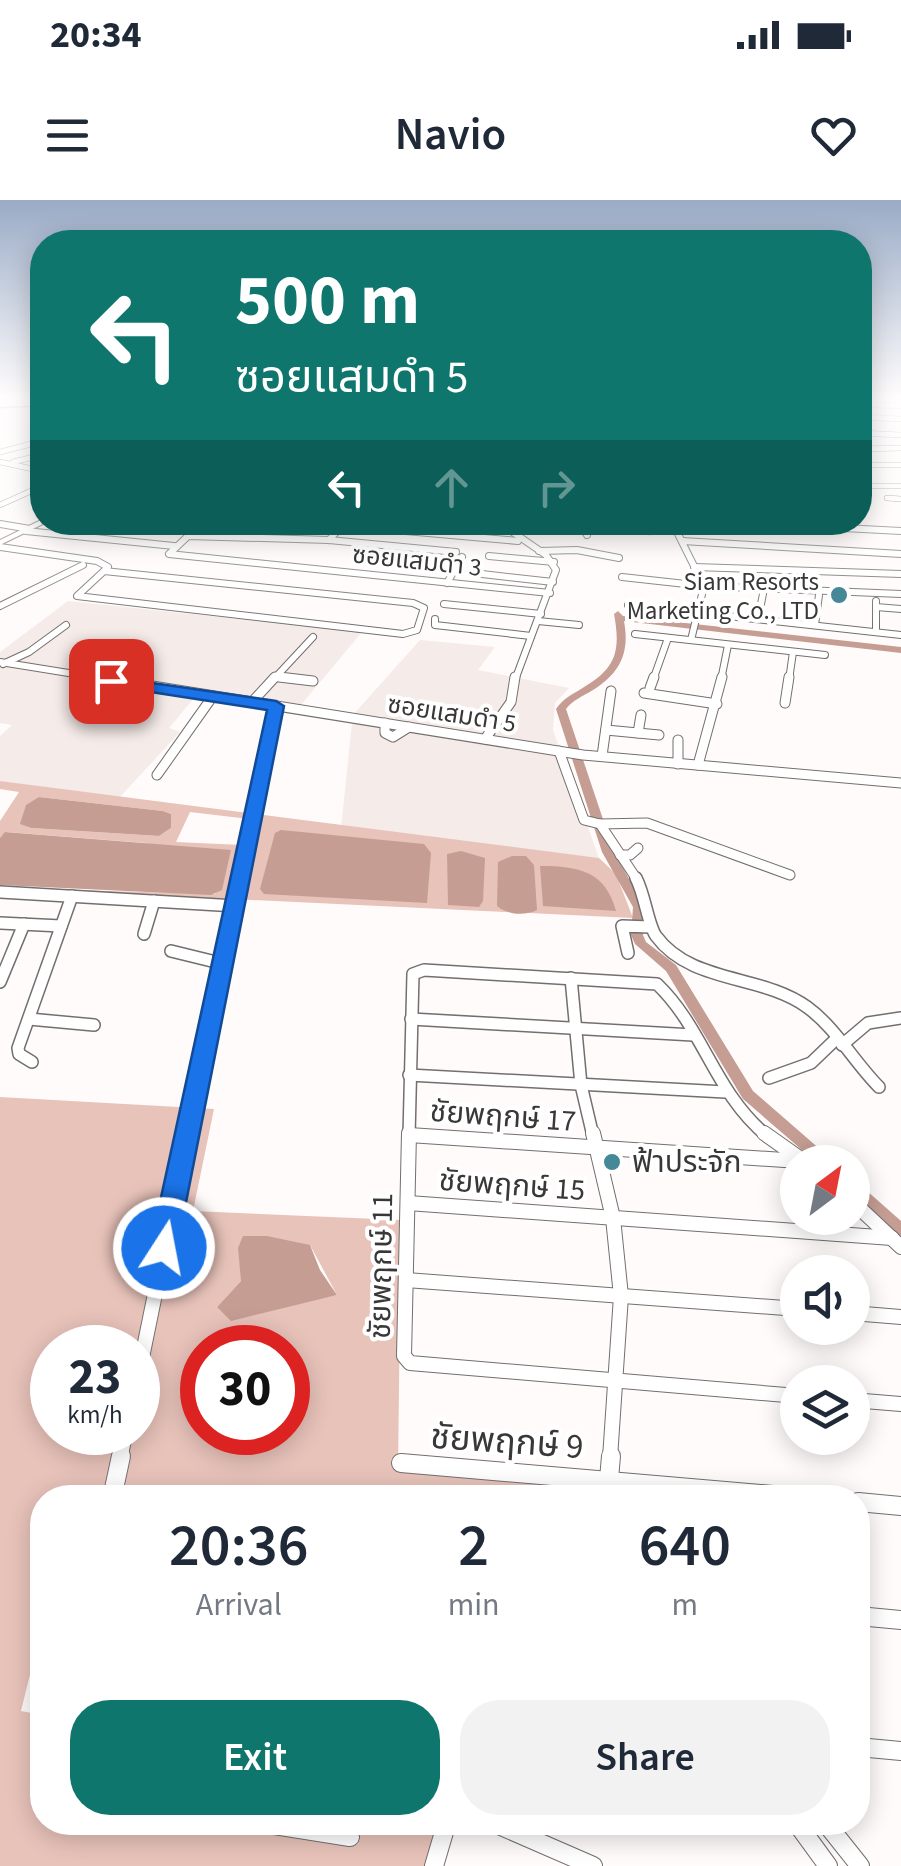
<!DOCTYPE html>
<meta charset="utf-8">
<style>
body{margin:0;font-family:"Source Sans 3","Noto Sans Thai",sans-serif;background:#f2f2f3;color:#1f2937;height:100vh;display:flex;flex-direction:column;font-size:38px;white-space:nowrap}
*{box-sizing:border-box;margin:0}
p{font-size:32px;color:#747a83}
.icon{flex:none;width:55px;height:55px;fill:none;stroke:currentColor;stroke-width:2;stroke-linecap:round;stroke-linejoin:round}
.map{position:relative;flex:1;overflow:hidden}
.side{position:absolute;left:30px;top:1285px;width:840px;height:350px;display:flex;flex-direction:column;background:#fff;border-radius:40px;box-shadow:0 5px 25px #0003}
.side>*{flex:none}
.top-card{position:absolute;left:30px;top:30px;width:842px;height:305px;border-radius:40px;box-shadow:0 5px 25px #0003;background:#0f766e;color:#fff;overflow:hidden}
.needle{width:65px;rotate:32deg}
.buttons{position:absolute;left:780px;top:945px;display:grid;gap:20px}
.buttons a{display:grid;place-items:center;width:90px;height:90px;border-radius:50%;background:#fff;box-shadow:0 5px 25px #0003;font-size:50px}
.speed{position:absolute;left:30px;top:1125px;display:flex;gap:20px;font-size:50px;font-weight:700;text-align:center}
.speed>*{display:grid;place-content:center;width:130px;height:130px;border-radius:50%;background:#fff;box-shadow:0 5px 25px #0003;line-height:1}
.speed small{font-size:25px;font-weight:400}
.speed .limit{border:15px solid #d22;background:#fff;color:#111}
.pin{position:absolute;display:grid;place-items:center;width:85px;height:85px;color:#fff;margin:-42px;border-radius:20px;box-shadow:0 5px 15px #0006}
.me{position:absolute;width:110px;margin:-55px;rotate:11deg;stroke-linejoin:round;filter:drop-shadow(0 0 8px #0008)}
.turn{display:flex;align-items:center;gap:35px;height:210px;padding:0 40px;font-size:45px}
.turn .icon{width:130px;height:130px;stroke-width:2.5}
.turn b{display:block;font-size:70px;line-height:85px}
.lanes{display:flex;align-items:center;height:95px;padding:0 40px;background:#0003;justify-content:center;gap:50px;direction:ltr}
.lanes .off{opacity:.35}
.eta{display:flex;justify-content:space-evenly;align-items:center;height:170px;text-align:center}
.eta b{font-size:60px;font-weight:600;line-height:70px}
.button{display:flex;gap:20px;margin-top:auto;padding:20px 40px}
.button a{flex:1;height:115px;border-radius:40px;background:#0f766e;color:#fff;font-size:40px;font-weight:600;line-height:115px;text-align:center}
.button a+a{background:#f2f2f3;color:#1f2937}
.status{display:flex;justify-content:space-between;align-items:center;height:70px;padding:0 50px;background:#fff;direction:ltr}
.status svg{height:28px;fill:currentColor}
header{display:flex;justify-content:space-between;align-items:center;height:130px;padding:0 40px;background:#fff;font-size:45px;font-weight:600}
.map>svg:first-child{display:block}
.built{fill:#f5ebe8}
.green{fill:#e8c3ba;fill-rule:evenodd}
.water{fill:#c59d93}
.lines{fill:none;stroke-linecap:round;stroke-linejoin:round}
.canal{fill:#c59d93;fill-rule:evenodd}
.minor-far5-casing{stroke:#736f6e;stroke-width:6}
.minor-far4-casing{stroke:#736f6e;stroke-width:8}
.minor-far3-casing{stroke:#736f6e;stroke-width:11}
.minor-far2-casing{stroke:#736f6e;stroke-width:14}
.minor-far1-casing{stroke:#736f6e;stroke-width:16}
.minor-casing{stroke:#736f6e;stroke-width:20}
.tertiary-casing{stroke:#736f6e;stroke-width:2}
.secondary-casing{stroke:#736f6e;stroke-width:3}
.trunk-casing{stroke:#736f6e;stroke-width:2}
.motorway-casing{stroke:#736f6e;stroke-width:2}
.minor-far5{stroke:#fff;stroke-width:5}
.minor-far4{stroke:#fff;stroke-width:6}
.minor-far3{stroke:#fff;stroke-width:9}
.minor-far2{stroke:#fff;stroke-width:11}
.minor-far1{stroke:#fff;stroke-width:14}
.minor{stroke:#fff;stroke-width:18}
.tertiary{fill:#fff;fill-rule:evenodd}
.secondary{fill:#fff;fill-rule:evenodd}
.trunk{fill:#fff;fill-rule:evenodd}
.motorway{fill:#fff;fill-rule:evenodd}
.route{fill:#1a73e8;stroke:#114b97;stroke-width:2.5}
.poi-dot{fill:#458897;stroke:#fff;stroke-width:4}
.labels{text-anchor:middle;stroke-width:8;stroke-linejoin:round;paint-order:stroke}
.far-street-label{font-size:25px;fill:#393737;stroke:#fff}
.far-poi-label{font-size:25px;fill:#393737;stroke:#fff;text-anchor:end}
.street-label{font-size:30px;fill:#393737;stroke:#fff}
.poi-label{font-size:30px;fill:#393737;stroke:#fff;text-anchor:start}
.near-street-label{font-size:35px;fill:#393737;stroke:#fff}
</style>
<div class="status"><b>20:34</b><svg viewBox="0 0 49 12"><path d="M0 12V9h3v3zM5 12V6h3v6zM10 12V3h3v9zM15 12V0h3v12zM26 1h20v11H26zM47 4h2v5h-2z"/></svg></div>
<header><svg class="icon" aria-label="menu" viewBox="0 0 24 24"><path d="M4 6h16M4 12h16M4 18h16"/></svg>Navio<svg class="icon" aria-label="heart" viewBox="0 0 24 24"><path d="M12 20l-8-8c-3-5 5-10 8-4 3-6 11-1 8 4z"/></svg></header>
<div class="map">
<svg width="901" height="1666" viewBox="0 0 901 1666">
<rect width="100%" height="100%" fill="#fffbfa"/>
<path class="built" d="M68,401L362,432L300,506L353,515L420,440L495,447L478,470L569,488L555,503L553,530L599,658L341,628L352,523L194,498L169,528L180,532L119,598L0,581V536L12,525L0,523V452Z"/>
<g class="green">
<path d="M0,581L599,658L616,674L633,718L0,688L216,694L146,643L6,632L0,638V621L19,592L0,589ZM39,597L163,611L171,614V628L159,636L31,628L21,624ZM190,612L249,619L242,645L176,642Z"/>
<path d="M0,897L214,909L193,1011L401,1020L398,1272L587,1289L601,1296L42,1298V1426L21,1511L42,1515V1622L442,1623L429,1666H0ZM310,1045L337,1095L292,1104L217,1107L241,1081ZM52,1148H138V1232H52ZM202,1148H288V1232H202Z"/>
</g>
<g class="water">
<path d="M39,597L163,611L171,614V628L159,636L31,628L20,624L26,605Z"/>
<path d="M281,630L424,644L431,653L427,703L264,694L260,689L275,633Z"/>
<path d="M5,632L231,650L222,690L211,695L0,685V638Z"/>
<path d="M461,651L485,658L483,701L479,707L448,705L447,654Z"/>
<path d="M512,656H526L534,665L537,710C525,716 508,715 497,706L498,662Z"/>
<path d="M540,666C579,666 605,671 616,711L543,706Z"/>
<path d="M243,1036H267L310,1045L320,1070L337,1095L231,1121L217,1107L241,1081L238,1048Z"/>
</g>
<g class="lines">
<g class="canal">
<path d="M618,411L623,416L901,447V453L624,421C630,453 620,473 593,490C583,496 573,500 566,509L614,652L645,707L643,735L646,742L676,765L753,891L830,958L832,962H816L743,899L666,771L635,744L631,735L633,707L602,652L556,509C563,499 571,495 581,489C616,469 621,452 614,414Z"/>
<path d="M852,981L858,983L901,1021V1036L895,1035L852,997Z"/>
</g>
<g class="minor-far5-casing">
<g id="minor-far5">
<path d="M860,204L901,206"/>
<path d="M860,217L901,219"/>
<path d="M860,233L901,235"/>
<path d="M860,249L901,248"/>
<path d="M0,252L31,244"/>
<path d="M0,262L42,271"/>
<path d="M13,262L42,255"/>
<path d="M860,265H901"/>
<path d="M860,286H901"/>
<path d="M887,298L901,299"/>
<path d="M0,305L42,286"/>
</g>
</g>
<g class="minor-far4-casing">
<g id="minor-far4">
<path d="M498,322L546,355L556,370L515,480"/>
<path d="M580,322L587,335"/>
<path d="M645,322L650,331"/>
<path d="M672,322L704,386L691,440"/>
<path d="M728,322L901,331"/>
<path d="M0,324L30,329"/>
<path d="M26,331L174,346"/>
<path d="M329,340L340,328L349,326L518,341"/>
<path d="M682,341L901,354"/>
<path d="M0,347L97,361L108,367L104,371"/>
<path d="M539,351L577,350L619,358"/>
<path d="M456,352L329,340L188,336L169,354L550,393"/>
<path d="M489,356L554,362"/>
<path d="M694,367L901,374"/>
<path d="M104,371L413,403L424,408L417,430L403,434L77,396Z"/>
<path d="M482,374L553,382"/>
<path d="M622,377L704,386L901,394"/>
<path d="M447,383L462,357"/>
<path d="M876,401V432"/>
<path d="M444,404L541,414"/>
<path d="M628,405L901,435"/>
<path d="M0,406L83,365"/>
<path d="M876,407L901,409"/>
<path d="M435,419V425L531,436"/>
<path d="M758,419L763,394"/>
<path d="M538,421L579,425"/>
<path d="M815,425L819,395"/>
<path d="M635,434L825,455"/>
<path d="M0,462L112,480"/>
<path d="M3,464L29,452L66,425"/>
<path d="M276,477L303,480"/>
<path d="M273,480L313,437"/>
<path d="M653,480L668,438"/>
<path d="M721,480L728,445"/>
<path d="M789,480L793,452"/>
</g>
</g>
<g class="minor-far3-casing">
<g id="minor-far3">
<path d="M96,477L583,555L901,583"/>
<path d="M279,477L313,481"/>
<path d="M650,488L654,477"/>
<path d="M644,493L717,504"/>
<path d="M252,502L275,477"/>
<path d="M785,503L789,477"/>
<path d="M385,523V533L393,537L409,527"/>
<path d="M606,530L659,535"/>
<path d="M638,533L641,515"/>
<path d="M485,539L511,502L515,477"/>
<path d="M678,540V564"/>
<path d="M559,551L584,620L600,624L647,623L790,675"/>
<path d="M602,556L611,491"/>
<path d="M698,565L722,477"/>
<path d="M157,575L213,496"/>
<path d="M600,624L638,681"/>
<path d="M620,655H630L638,648"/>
<path d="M240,681L276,506"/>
</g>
</g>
<g class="minor-far2-casing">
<g id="minor-far2">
<path d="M636,678C645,695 648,725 656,736C691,784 762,774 807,807C836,828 854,862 879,887"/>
<path d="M0,692L236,706"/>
<path d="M0,723L61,726"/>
<path d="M144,734L154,701"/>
<path d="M171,751L224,764"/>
<path d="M628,753L622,726L650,727"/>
<path d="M571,778L581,885L593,936"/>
<path d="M0,782L24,724"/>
<path d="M29,819L94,825"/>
<path d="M411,819L693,835"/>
<path d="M842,845L868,823L901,818"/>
<path d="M32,862L19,854L18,848L72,696"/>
<path d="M409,875L725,892"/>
<path d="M769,878L811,863L836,839"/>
<path d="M409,935L417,936"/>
<path d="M188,936L241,678"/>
<path d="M409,936L413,774L424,770L657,784C704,829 714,892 767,936"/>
</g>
</g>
<g class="minor-far1-casing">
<g id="minor-far1">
<path d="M409,933L404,1156L410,1163L798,1196"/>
<path d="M593,933L613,1018L621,1096L610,1258"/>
<path d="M764,933L805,962"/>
<path d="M409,935L799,961"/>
<path d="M852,1001L901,1047"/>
<path d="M408,1003L892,1038"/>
<path d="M406,1080L798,1109"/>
<path d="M852,1113L901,1117"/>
<path d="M138,1177L188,933"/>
<path d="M852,1200L901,1204"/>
<path d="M120,1258L126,1232"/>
</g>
</g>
<g class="minor-casing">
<g id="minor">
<path d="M611,1256L609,1279L614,1298"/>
<path d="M401,1263L808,1298"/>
<path d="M112,1298L121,1256"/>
<path d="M858,1302L901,1306"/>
<path d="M858,1416L901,1420"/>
<path d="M858,1547L901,1551"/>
<path d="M254,1622L350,1637"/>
<path d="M492,1622L593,1666"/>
<path d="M796,1622L828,1666"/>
<path d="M825,1622L860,1666"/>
<path d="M434,1666L447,1622"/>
</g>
</g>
<g class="tertiary-casing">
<path id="tertiary" d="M41,320L47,322L0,345V340Z"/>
</g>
<g class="secondary-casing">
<path id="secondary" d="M42,201V205L0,207V203Z"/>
</g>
<g class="trunk-casing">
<path id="trunk" d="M0,195H13L0,198Z"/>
</g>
<g class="motorway-casing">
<path id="motorway" d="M42,196V202L0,205V199Z"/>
</g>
<use href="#minor-far5" class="minor-far5"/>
<use href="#minor-far4" class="minor-far4"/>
<use href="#minor-far3" class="minor-far3"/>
<use href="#minor-far2" class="minor-far2"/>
<use href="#minor-far1" class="minor-far1"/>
<use href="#minor" class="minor"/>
<use href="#tertiary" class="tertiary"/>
<use href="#secondary" class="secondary"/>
<use href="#trunk" class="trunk"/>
<use href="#motorway" class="motorway"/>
</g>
<linearGradient id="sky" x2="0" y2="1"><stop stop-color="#9aabc6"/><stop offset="0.46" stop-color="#fffdfd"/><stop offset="1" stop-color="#fffdfd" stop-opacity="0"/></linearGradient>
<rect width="901" height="428" fill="url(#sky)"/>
<path class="route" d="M111,477L276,501L284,506L177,1048L173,1055L164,1059L154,1055L150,1048L267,510L106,485L103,481Z"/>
<g class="poi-dot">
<circle cx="839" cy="395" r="10"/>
<circle cx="612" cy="962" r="10"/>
</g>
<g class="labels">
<g class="far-street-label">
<text transform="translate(417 360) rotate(6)" y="9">ซอยแสมดำ 3</text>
<text transform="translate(452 513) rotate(9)" y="9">ซอยแสมดำ 5</text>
</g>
<g class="far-poi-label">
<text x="819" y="390">Siam Resorts<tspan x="819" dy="29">Marketing Co., LTD</tspan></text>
</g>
<g class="street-label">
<text transform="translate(503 916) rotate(4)" y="10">ชัยพฤกษ์ 17</text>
<text transform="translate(512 985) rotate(4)" y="10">ชัยพฤกษ์ 15</text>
<text transform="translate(381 1066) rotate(-89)" y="10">ชัยพฤกษ์ 11</text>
</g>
<g class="poi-label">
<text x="632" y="972">ฟ้าประจัก</text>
</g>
<g class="near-street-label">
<text transform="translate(507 1241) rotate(4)" y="12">ชัยพฤกษ์ 9</text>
</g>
</g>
</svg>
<div class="buttons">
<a><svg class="needle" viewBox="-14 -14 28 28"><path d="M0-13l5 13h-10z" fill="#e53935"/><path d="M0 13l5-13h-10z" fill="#747a83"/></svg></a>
<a><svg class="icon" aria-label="sound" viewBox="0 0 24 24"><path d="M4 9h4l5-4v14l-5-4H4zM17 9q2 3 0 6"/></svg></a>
<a><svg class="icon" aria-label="layers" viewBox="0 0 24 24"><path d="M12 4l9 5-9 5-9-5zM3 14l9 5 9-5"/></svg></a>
</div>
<div class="speed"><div>23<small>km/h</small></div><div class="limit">30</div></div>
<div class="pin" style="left:111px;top:481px;background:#d93025"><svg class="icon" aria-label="arrive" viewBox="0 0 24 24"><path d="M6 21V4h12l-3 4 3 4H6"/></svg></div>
<svg class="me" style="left:164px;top:1048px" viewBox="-20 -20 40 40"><circle r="17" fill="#1a73e8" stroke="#fff" stroke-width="3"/><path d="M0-11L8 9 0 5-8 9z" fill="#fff"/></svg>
<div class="top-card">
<div class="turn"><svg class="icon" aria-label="left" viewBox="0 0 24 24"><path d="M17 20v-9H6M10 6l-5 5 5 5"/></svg><div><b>500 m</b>ซอยแสมดำ 5</div></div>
<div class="lanes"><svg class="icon" aria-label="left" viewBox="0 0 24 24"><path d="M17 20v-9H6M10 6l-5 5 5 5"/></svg><svg class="icon off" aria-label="ahead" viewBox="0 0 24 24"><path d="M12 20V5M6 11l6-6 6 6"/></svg><svg class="icon off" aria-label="right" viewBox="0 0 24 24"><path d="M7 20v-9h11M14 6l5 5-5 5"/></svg></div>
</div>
<section class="side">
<div class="eta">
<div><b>20:36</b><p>Arrival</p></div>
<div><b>2</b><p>min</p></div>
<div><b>640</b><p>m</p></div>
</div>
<div class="button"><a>Exit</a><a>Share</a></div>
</section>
</div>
